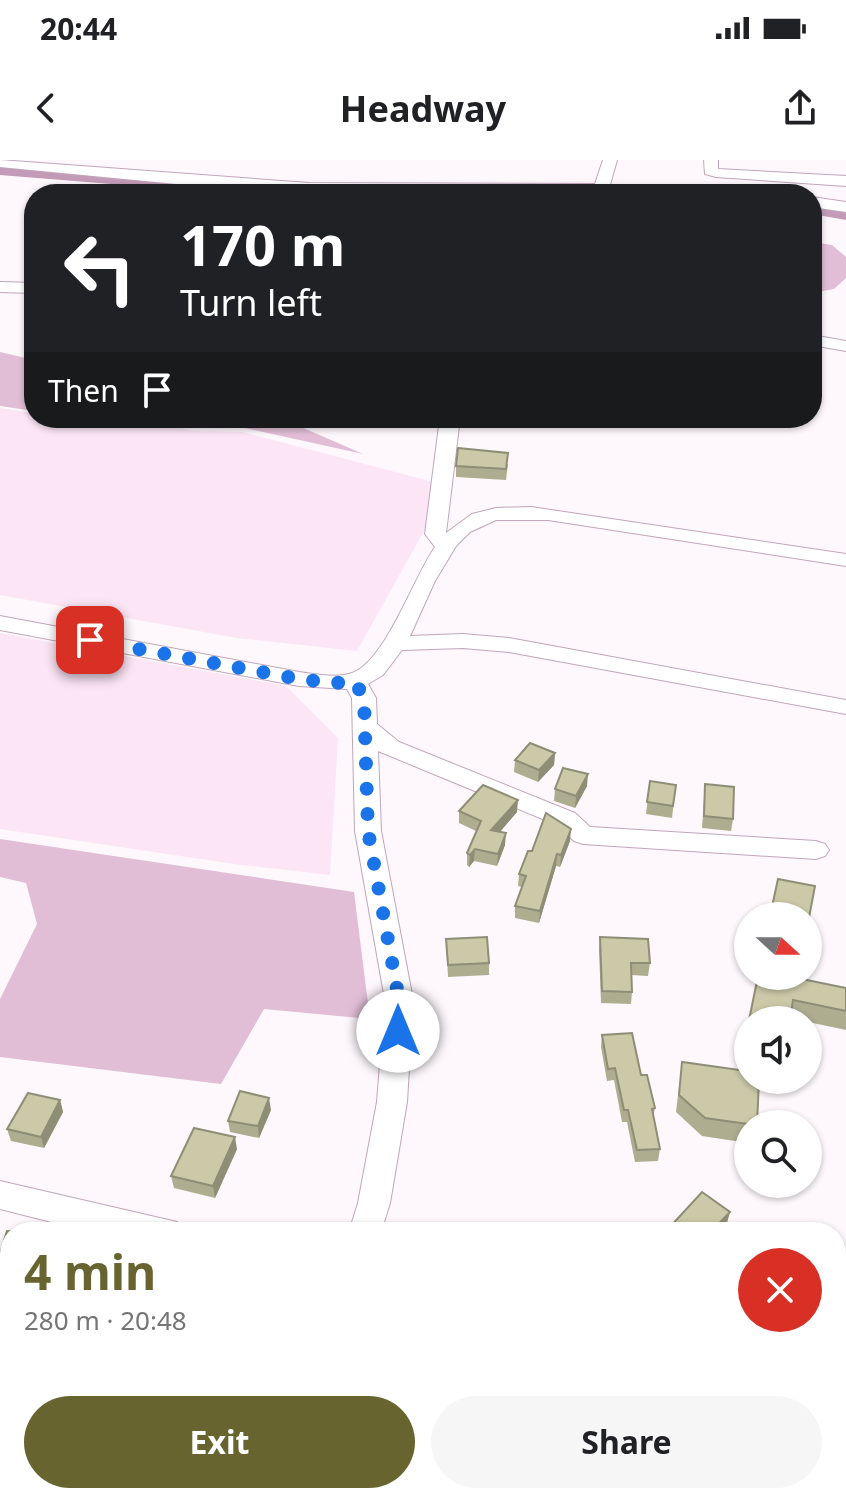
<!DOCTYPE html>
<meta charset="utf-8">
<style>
body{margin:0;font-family:"Noto Sans",sans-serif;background:#f6f6f6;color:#202124;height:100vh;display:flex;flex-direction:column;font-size:30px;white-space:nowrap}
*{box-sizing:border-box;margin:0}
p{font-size:26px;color:#757577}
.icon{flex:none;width:44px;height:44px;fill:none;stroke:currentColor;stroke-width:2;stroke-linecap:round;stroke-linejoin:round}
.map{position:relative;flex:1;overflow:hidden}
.details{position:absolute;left:0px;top:1062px;width:846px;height:282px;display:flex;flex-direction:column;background:#fff;border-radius:32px 32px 0 0;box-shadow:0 2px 6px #0004}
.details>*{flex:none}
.banner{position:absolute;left:24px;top:24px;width:798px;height:244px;border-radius:32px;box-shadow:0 2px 6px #0004;background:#202124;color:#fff;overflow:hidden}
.needle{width:52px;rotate:111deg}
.controls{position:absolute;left:734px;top:742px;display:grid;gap:16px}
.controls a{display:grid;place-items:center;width:88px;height:88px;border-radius:50%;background:#fff;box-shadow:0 2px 6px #0004;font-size:40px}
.pin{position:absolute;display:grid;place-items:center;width:68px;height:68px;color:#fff;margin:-34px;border-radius:16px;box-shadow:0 4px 12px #0006}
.me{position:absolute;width:88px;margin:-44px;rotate:0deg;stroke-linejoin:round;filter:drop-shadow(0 0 6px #0008)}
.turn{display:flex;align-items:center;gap:28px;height:168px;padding:0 24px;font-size:36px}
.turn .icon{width:104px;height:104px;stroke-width:2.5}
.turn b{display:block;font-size:56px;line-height:68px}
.then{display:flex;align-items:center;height:76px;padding:0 24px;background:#0003;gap:16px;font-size:30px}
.round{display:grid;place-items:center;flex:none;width:84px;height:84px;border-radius:42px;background:#f6f6f6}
.summary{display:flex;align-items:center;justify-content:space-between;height:136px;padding:0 24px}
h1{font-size:48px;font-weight:700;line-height:60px;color:#686430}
.button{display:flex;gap:16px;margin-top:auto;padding:16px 24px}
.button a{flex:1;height:92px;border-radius:48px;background:#686430;color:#fff;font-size:32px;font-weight:700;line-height:92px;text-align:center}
.button a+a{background:#f6f6f6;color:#202124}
.status{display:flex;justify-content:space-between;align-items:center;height:56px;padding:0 40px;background:#fff;direction:ltr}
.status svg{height:22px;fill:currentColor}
header{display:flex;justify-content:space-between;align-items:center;height:104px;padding:0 24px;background:#fff;font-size:36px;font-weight:700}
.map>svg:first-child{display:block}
.built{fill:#fce5f5}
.green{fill:#e1bed6}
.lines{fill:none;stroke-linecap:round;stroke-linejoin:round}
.river{fill:#c39ab7;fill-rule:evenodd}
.minor-casing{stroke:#c2a5ba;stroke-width:2}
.minor{fill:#fff;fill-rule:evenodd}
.wall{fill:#afad90}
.shaded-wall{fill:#8e8d76}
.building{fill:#cbc9a8;stroke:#8e8d76;stroke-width:2}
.route{stroke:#1a73e8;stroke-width:14;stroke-dasharray:0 25.2}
</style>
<div class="status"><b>20:44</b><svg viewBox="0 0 49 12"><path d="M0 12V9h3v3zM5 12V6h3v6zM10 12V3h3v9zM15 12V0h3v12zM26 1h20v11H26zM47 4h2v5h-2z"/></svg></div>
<header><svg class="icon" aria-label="back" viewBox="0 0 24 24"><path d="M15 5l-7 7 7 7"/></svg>Headway<svg class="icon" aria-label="share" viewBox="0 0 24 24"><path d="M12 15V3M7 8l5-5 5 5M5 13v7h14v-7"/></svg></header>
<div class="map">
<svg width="846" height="1343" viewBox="0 0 846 1343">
<rect width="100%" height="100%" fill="#fef8fc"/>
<g class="built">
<path d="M0,248L34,253V258H70L109,263L153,259L192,271L243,272L437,323L424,371L357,491L237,478L0,435Z"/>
<path d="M0,473L286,526L338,578L330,715L234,704L0,669Z"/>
</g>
<g class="green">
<path d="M812,82L832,85L846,97V118L834,129L812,133Z"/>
<path d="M0,192L34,200V251L0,246Z"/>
<path d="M180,258L283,259L363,294L236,266Z"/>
<path d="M0,679L354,732L370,859L264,849L221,924L0,897V839L37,764L26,723L0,717Z"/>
<path d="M836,1225L846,1227V1343H54L69,1334H836Z"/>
</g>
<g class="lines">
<g class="river">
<path d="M0,3L314,28L325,34H235L0,15Z"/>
<path d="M812,42L846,48V60L812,54Z"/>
</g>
<g class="minor-casing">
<g id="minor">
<path d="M0,0L309,23L595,24L603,0H617L610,25L712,29L720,34L309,32L176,24L0,7Z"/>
<path d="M704,0H718V9L846,16V26L716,17L705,14Z"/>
<path d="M812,37L846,42V52L812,47Z"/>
<path d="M0,122L34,123V133L0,132Z"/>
<path d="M812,175L846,181V191L812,185Z"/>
<path d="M440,258H460L446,373L472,354L496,348L531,347L846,394V406L548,360H496L470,372L456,386L435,421L410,476L463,474L509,478L846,540V554L509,492L463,488L402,490L383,515L368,524L376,538L377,564L399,582L575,653L590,667L816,681L825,684L829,690L825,696L816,699L583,684L574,681L557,665L378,591L381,671L413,840L407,942L390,1043L381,1072H349L358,1043L377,942L385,840L355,671L352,538L347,529L299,526L0,470V456L299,512C315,514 333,518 349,514C384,506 413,418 435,387L425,374Z"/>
<path d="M0,1021L177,1062L181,1072H91L0,1049Z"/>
<path d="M0,1152L10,1153V1183L0,1182Z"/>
<path d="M836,1184L846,1186V1218L836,1216Z"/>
<path d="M10,1322V1334H43L39,1343H0V1327Z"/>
</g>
</g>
<use href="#minor" class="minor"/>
</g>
<g class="wall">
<path d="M508,304L506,320L456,317V306Z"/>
<path d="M555,593L554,605L538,622L514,612L515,600Z"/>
<path d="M650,621L676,625L672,658L646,654Z"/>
<path d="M705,624L733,659L731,671L702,668Z"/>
<path d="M587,626L575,648L554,641L555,629Z"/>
<path d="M459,651L517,652L500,672L505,685L497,706L474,701L469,707L467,705V693L476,671L459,663Z"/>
<path d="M570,681L560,707L556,706L539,763L515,758V746L522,727L518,726L519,714L532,691Z"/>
<path d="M600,777L650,803L648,816L631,815L632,832L631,844L601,843L599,789Z"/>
<path d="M446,779L489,803V815L448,817Z"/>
<path d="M797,818L846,828V870L808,862V860L790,858Z"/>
<path d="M602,875L641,915L655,948L653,957L660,989L658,1001L635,1002L627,962H622L614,920L607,921L601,887Z"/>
<path d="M682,902L748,920H779L777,926L759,922L748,964V983L702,976L676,952Z"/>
<path d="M60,940L63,952L44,988L11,981L7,969Z"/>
<path d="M271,950L259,978L230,972L228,961Z"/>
<path d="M237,989L215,1038L174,1028L171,1016Z"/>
<path d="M10,1072V1142L0,1141V1093Z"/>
<path d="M836,1095L846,1098V1165L836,1162Z"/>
</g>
<g class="shaded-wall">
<path d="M555,593L554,605L538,622L539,610Z"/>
<path d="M588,614L587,626L575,648L576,636Z"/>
<path d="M518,640L517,652L491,682V670Z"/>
<path d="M571,669L570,681L560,707L561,695Z"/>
<path d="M506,673L505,685L497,706L498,694Z"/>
<path d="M475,689L474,701L469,707L470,695Z"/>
<path d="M557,694L556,706L539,763L540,751Z"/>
<path d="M269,938L271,950L259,978L258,966Z"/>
<path d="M60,940L63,952L44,988L41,977Z"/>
<path d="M235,977L237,989L215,1038L213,1026Z"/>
<path d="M730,1052L727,1063L720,1072H711Z"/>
</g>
<g class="building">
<path d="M458,288L508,293L506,309L456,306Z"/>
<path d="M530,583L555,593L539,610L515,600Z"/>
<path d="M563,608L588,614L576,636L555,629Z"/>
<path d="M650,621L676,625L673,646L647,642Z"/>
<path d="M705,624L734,627L733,659L704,656Z"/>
<path d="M483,625L518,640L491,670L506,673L498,694L475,689L470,695L467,693L481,661L459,651Z"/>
<path d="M546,653L571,669L561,695L557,694L540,751L515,746L526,716L519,714L528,691H532Z"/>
<path d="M778,719L815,726L808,763V756H770Z"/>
<path d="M487,777L489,803L448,805L446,779Z"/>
<path d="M600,777L648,779L650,803H631L632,832L602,831Z"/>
<path d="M758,816H798L797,818L846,828V851L793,840L790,860H749Z"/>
<path d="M748,865V920H759L757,964H748L705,958L679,935L682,902L739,910Z"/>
<path d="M632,873L641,915H647L655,948L652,949L660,989L637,990L628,950H624L615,908L608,909L602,875Z"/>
<path d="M240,931L269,938L258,966L228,961Z"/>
<path d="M28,933L60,940L41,977L7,969Z"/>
<path d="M194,968L235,977L213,1026L171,1016Z"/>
<path d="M702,1032L730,1052L711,1072H674L669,1068Z"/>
<path d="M790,1064L824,1072H789Z"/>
<path d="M7,1071L20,1072H10V1131L0,1130V1093Z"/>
<path d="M836,1095L846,1098V1152L836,1150Z"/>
</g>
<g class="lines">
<path class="route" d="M90,480L299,519L333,523L355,522L364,538L368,671L399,840L398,871"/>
</g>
</svg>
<div class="controls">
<a><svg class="needle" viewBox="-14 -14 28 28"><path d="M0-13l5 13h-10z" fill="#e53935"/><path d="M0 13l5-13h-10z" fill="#757577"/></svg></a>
<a><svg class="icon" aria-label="sound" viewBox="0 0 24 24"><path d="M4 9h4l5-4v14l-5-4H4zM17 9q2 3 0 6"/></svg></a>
<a><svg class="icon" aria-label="search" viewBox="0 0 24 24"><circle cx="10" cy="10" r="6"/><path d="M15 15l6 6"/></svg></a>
</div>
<div class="pin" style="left:90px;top:480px;background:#d93025"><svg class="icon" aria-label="arrive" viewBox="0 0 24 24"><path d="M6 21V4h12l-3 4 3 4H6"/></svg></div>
<svg class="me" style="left:398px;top:871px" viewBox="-20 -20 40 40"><circle r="19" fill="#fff"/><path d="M0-13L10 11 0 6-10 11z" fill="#1a73e8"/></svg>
<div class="banner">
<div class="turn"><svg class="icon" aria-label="left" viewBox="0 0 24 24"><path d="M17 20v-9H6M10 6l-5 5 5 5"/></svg><div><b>170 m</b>Turn left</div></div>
<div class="then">Then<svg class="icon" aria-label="arrive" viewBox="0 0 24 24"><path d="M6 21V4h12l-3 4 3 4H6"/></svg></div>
</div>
<section class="details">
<div class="summary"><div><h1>4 min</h1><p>280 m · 20:48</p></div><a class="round" style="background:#d93025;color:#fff"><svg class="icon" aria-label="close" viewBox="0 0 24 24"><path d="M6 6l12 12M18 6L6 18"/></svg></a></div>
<div class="button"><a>Exit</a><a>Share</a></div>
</section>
</div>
